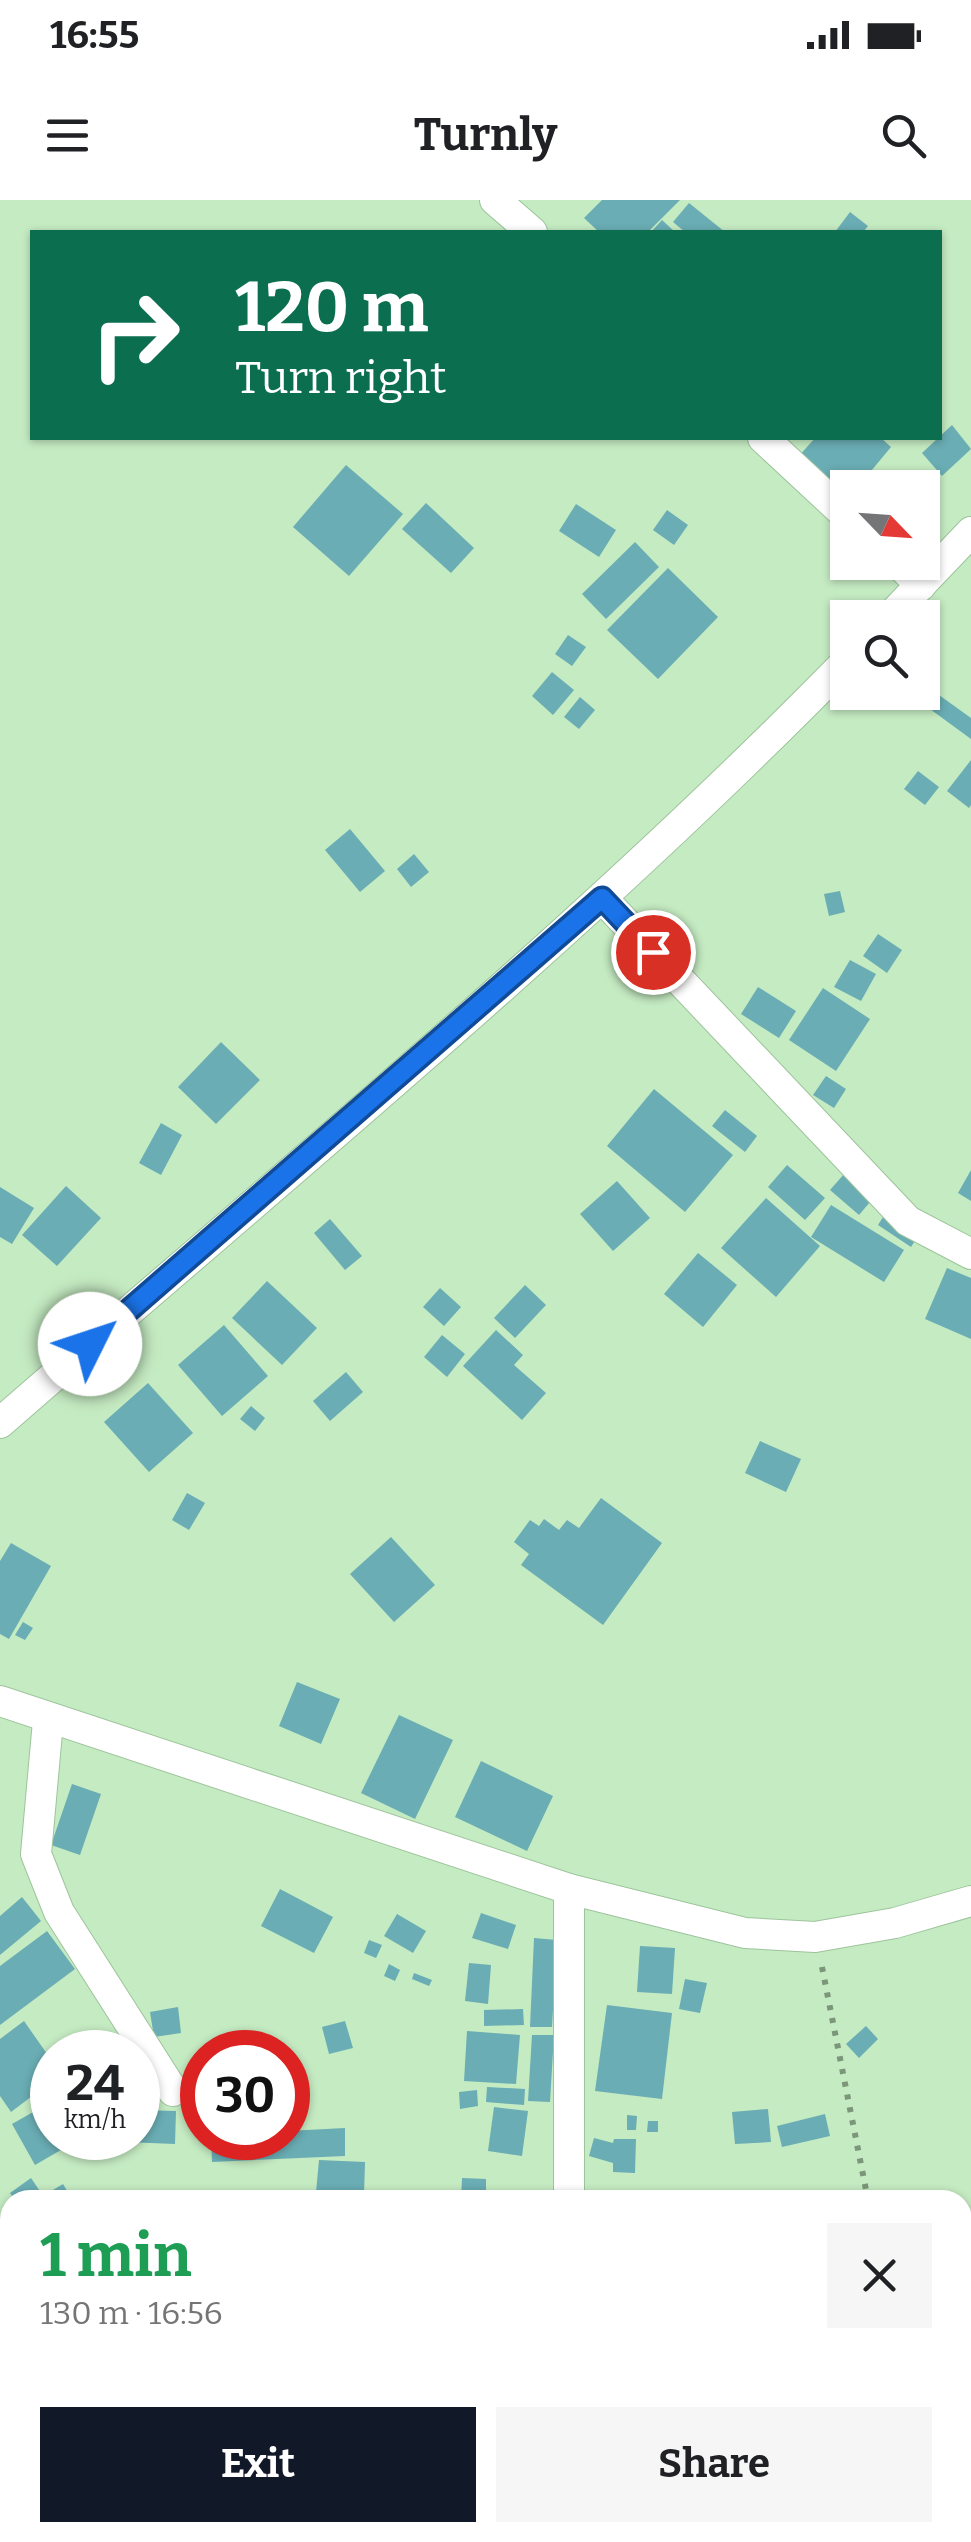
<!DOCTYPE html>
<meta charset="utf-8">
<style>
body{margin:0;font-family:Bitter,serif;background:#f6f6f6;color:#202124;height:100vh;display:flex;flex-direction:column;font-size:38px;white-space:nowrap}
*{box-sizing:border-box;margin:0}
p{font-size:32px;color:#757577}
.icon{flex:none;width:55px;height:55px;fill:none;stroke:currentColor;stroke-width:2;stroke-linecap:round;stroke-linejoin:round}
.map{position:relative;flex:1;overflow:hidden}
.side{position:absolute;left:0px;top:1990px;width:972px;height:352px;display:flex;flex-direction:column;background:#fff;border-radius:30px 30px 0 0;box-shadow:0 2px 8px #0004}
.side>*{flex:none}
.banner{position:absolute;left:30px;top:30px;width:912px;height:210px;border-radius:0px;box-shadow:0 2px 8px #0004;background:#0b6e4f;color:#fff;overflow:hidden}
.needle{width:65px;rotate:115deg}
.controls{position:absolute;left:830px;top:270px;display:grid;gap:20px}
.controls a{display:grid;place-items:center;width:110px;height:110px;border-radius:0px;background:#fff;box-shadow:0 2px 8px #0004;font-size:50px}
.speed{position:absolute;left:30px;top:1830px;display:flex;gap:20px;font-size:50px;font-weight:700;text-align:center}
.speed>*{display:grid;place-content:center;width:130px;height:130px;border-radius:50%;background:#fff;box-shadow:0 2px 8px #0004;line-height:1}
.speed small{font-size:25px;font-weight:400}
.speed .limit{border:15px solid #d22;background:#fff;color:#111}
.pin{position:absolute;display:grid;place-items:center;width:85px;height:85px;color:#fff;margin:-42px;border:5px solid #fff;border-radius:50%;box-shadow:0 2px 10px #0007}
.me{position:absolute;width:110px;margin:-55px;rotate:49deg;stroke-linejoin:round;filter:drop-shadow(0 0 8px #0008)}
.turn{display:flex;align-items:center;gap:35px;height:210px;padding:0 40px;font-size:45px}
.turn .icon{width:130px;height:130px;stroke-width:2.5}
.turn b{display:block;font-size:70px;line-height:85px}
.round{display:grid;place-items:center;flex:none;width:105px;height:105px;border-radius:0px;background:#f6f6f6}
.head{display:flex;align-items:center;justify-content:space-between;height:170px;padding:0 40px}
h1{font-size:60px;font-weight:700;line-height:75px;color:#1e9e55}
.primary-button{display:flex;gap:20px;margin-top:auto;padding:20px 40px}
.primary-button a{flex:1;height:115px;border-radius:0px;background:#111827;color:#fff;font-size:40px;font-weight:700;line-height:115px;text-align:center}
.primary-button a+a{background:#f6f6f6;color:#202124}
.status{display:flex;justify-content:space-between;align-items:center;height:70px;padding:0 50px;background:#fff;direction:ltr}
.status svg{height:28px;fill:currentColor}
header{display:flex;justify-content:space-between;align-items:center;height:130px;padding:0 40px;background:#fff;font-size:45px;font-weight:700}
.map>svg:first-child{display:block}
.building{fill:#6aadb4}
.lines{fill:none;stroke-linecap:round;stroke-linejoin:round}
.minor-casing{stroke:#9ec49c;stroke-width:32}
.path{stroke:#7b9679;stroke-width:6;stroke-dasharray:5 8;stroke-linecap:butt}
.minor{stroke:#fff;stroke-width:30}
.route-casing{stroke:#114b97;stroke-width:25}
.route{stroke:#1a73e8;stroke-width:18}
</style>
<div class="status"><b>16:55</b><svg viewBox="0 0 49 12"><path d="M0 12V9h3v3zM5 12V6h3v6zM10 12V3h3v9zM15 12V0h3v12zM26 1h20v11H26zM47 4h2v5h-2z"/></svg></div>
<header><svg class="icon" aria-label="menu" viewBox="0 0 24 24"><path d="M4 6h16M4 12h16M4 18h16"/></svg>Turnly<svg class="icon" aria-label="search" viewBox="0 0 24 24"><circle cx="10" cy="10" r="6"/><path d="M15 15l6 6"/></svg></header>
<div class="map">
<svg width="971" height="2342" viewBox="0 0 971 2342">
<rect width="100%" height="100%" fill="#c5ebc2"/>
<g class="building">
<path d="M602,0H680L648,32H599L584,18Z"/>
<path d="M689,3L725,32H685L673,22Z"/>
<path d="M850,12L868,26L863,32H835Z"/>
<path d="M662,20L675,32H651Z"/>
<path d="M952,225L971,249L942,276L922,253Z"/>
<path d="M815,238H881L891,247L857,288H848V300L798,257Z"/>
<path d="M346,265L403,314L349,376L293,327Z"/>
<path d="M426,303L474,348L451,373L402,329Z"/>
<path d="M576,304L616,330L599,357L559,331Z"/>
<path d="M667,310L688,325L674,345L653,330Z"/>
<path d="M635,342L659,367L606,419L582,394Z"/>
<path d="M668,368L718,417L658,479L607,430Z"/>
<path d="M568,435L586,447L572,466L555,454Z"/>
<path d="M552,472L574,490L553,515L532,496Z"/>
<path d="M939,495L971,518V539L930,509Z"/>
<path d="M580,497L595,510L579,529L564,517Z"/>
<path d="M971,560V605L969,608L947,591Z"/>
<path d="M918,571L939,587L925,605L904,589Z"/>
<path d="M350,629L385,671L360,692L325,650Z"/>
<path d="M414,654L429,672L411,687L397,669Z"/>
<path d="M840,691L845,712L829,716L824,694Z"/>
<path d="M669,734L690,750L675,771L653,754Z"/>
<path d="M878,734L902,750L887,773L863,756Z"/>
<path d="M850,760L876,774L861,801L834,787Z"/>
<path d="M758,787L796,811L779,838L741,814Z"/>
<path d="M823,788L870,819L836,871L789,840Z"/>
<path d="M221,842L260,880L216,924L178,887Z"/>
<path d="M826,876L846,889L834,908L813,895Z"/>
<path d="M654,889L733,955L685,1012L607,946Z"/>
<path d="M725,910L757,936L745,952L712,926Z"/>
<path d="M161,923L182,935L161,975L139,963Z"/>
<path d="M787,965L825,998L805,1020L768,987Z"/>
<path d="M852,965L881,989L859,1015L830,990Z"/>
<path d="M971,970V1001L958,993Z"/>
<path d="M617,981L650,1018L613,1051L580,1014Z"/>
<path d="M66,986L101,1018L57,1066L22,1035Z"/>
<path d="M0,987L34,1008L12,1044L0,1037Z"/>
<path d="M766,998L820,1046L776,1097L721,1048Z"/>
<path d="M894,1000L927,1022L911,1047L878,1025Z"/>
<path d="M831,1005L904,1050L884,1082L811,1037Z"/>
<path d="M330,1019L362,1056L345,1070L314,1033Z"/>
<path d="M698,1053L737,1085L703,1127L664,1094Z"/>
<path d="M947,1068L971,1078V1139L925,1119Z"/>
<path d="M267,1081L317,1128L282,1165L232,1118Z"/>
<path d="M525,1085L546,1105L515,1138L494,1118Z"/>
<path d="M440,1088L461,1107L444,1126L423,1107Z"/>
<path d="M224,1125L268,1176L222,1216L178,1165Z"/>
<path d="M496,1130L523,1155L514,1165L546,1193L522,1220L463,1166Z"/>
<path d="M442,1135L465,1154L447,1177L424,1157Z"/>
<path d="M346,1172L363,1192L330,1221L313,1201Z"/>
<path d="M148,1183L193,1233L149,1272L104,1222Z"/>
<path d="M251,1206L265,1218L255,1231L240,1219Z"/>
<path d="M760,1241L801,1259L786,1292L745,1273Z"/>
<path d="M187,1293L205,1303L189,1330L172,1320Z"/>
<path d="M601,1298L662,1343L603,1425L521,1365L529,1354L514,1342L530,1320L539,1326L544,1319L559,1330L567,1320L579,1328Z"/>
<path d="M391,1337L435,1385L394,1422L350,1374Z"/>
<path d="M11,1343L51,1366L9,1439L0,1434V1361Z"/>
<path d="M23,1422L33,1428L25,1440L15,1435Z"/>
<path d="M297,1482L340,1499L321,1544L279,1526Z"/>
<path d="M399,1515L453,1540L415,1619L361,1593Z"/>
<path d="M481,1561L553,1596L527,1651L455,1617Z"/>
<path d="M72,1584L101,1594L80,1655L51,1645Z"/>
<path d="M280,1689L333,1717L314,1753L261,1726Z"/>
<path d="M22,1697L41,1721L0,1755V1716Z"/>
<path d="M481,1713L516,1725L508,1749L472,1738Z"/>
<path d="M397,1714L426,1731L413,1753L384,1736Z"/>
<path d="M47,1731L75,1769L0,1825V1766Z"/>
<path d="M534,1738L557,1740L552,1827H530Z"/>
<path d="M369,1740L382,1745L376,1758L364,1753Z"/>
<path d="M640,1746L675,1748L672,1794L637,1792Z"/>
<path d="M469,1763L491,1765L488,1804L465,1801Z"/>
<path d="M389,1764L400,1770L395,1781L384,1776Z"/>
<path d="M414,1773L432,1780L429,1786L412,1779Z"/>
<path d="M685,1779L707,1783L700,1813L679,1809Z"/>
<path d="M607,1805L672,1813L662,1899L595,1891Z"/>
<path d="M178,1807L181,1833L154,1837L150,1812Z"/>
<path d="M523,1809L524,1825L484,1826V1810Z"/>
<path d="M24,1821L52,1861V1881L11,1912L0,1896V1839Z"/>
<path d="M345,1821L353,1848L329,1854L322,1827Z"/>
<path d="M866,1826L878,1839L859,1858L846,1844Z"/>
<path d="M467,1831L520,1835L516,1884L464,1881Z"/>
<path d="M532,1835H554L550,1902L528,1901Z"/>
<path d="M487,1887L525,1889L524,1905L486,1902Z"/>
<path d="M477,1890L478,1906L460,1909L459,1892Z"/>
<path d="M49,1903L52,1938H69L73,1943L35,1965L12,1924Z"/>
<path d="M494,1907L528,1911L522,1956L488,1951Z"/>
<path d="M768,1909L771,1942L735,1944L732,1912Z"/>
<path d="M138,1910L176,1911L175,1944L125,1942L126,1938H138Z"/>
<path d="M825,1914L830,1936L782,1947L777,1926Z"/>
<path d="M627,1915L637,1916L636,1930H627Z"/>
<path d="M648,1921H658V1932H647Z"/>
<path d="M345,1928V1956L212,1962L211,1938H288V1931Z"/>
<path d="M594,1938L613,1943L614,1939H636L635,1973L613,1972V1963L589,1956Z"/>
<path d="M319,1960L365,1962L364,1995L316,1992Z"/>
<path d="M31,1978L46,2000H15L10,1993Z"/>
<path d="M462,1978L486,1979V2000H461Z"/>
<path d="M63,1984L71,1997L56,2000L51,1991Z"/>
<path d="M214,1992L215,2000H188L187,1994Z"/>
<path d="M44,2332H67L66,2342H43Z"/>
<path d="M245,2332H305V2342H244Z"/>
<path d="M316,2332H426L424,2342H353Z"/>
<path d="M433,2332H474L470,2342H429Z"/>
<path d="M615,2332H675L670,2342H610Z"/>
<path d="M827,2332H864L862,2342H825Z"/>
</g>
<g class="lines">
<g class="minor-casing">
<g id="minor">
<path d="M495,0L532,32"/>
<path d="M763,238L848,317"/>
<path d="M897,362L921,385"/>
<path d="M889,418L971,332"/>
<path d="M602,698L908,1021L971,1054"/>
<path d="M0,1223C286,973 582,732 848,460"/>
<path d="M0,1501L569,1689L745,1733L815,1737L895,1723L971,1701"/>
<path d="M48,1521L36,1654L59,1712L173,1891"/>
<path d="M569,1689V2000"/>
</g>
</g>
<g class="path">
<path d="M822,1767L868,2000"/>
<path d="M935,2332L938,2342"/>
</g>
<use href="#minor" class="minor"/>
</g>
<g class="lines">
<g class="route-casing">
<path id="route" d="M90,1144L602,698L653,752"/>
</g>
<use href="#route" class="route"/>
</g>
</svg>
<div class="controls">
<a><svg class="needle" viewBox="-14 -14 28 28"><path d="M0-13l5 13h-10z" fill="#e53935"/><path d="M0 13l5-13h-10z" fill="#757577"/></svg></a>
<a><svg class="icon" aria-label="search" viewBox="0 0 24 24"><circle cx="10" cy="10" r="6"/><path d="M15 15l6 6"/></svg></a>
</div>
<div class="speed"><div>24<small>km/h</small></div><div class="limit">30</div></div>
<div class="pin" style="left:653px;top:752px;background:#d93025"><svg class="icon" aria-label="arrive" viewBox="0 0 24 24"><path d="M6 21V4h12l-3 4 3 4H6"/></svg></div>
<svg class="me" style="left:90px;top:1144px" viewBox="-20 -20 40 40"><circle r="19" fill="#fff"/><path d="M0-13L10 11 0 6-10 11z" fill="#1a73e8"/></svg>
<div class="banner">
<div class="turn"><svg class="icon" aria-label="right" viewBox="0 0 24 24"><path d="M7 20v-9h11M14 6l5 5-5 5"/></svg><div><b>120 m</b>Turn right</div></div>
</div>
<section class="side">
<div class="head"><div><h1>1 min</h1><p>130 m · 16:56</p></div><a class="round"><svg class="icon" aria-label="close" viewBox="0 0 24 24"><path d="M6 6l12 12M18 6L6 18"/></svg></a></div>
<div class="primary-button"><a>Exit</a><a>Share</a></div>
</section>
</div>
